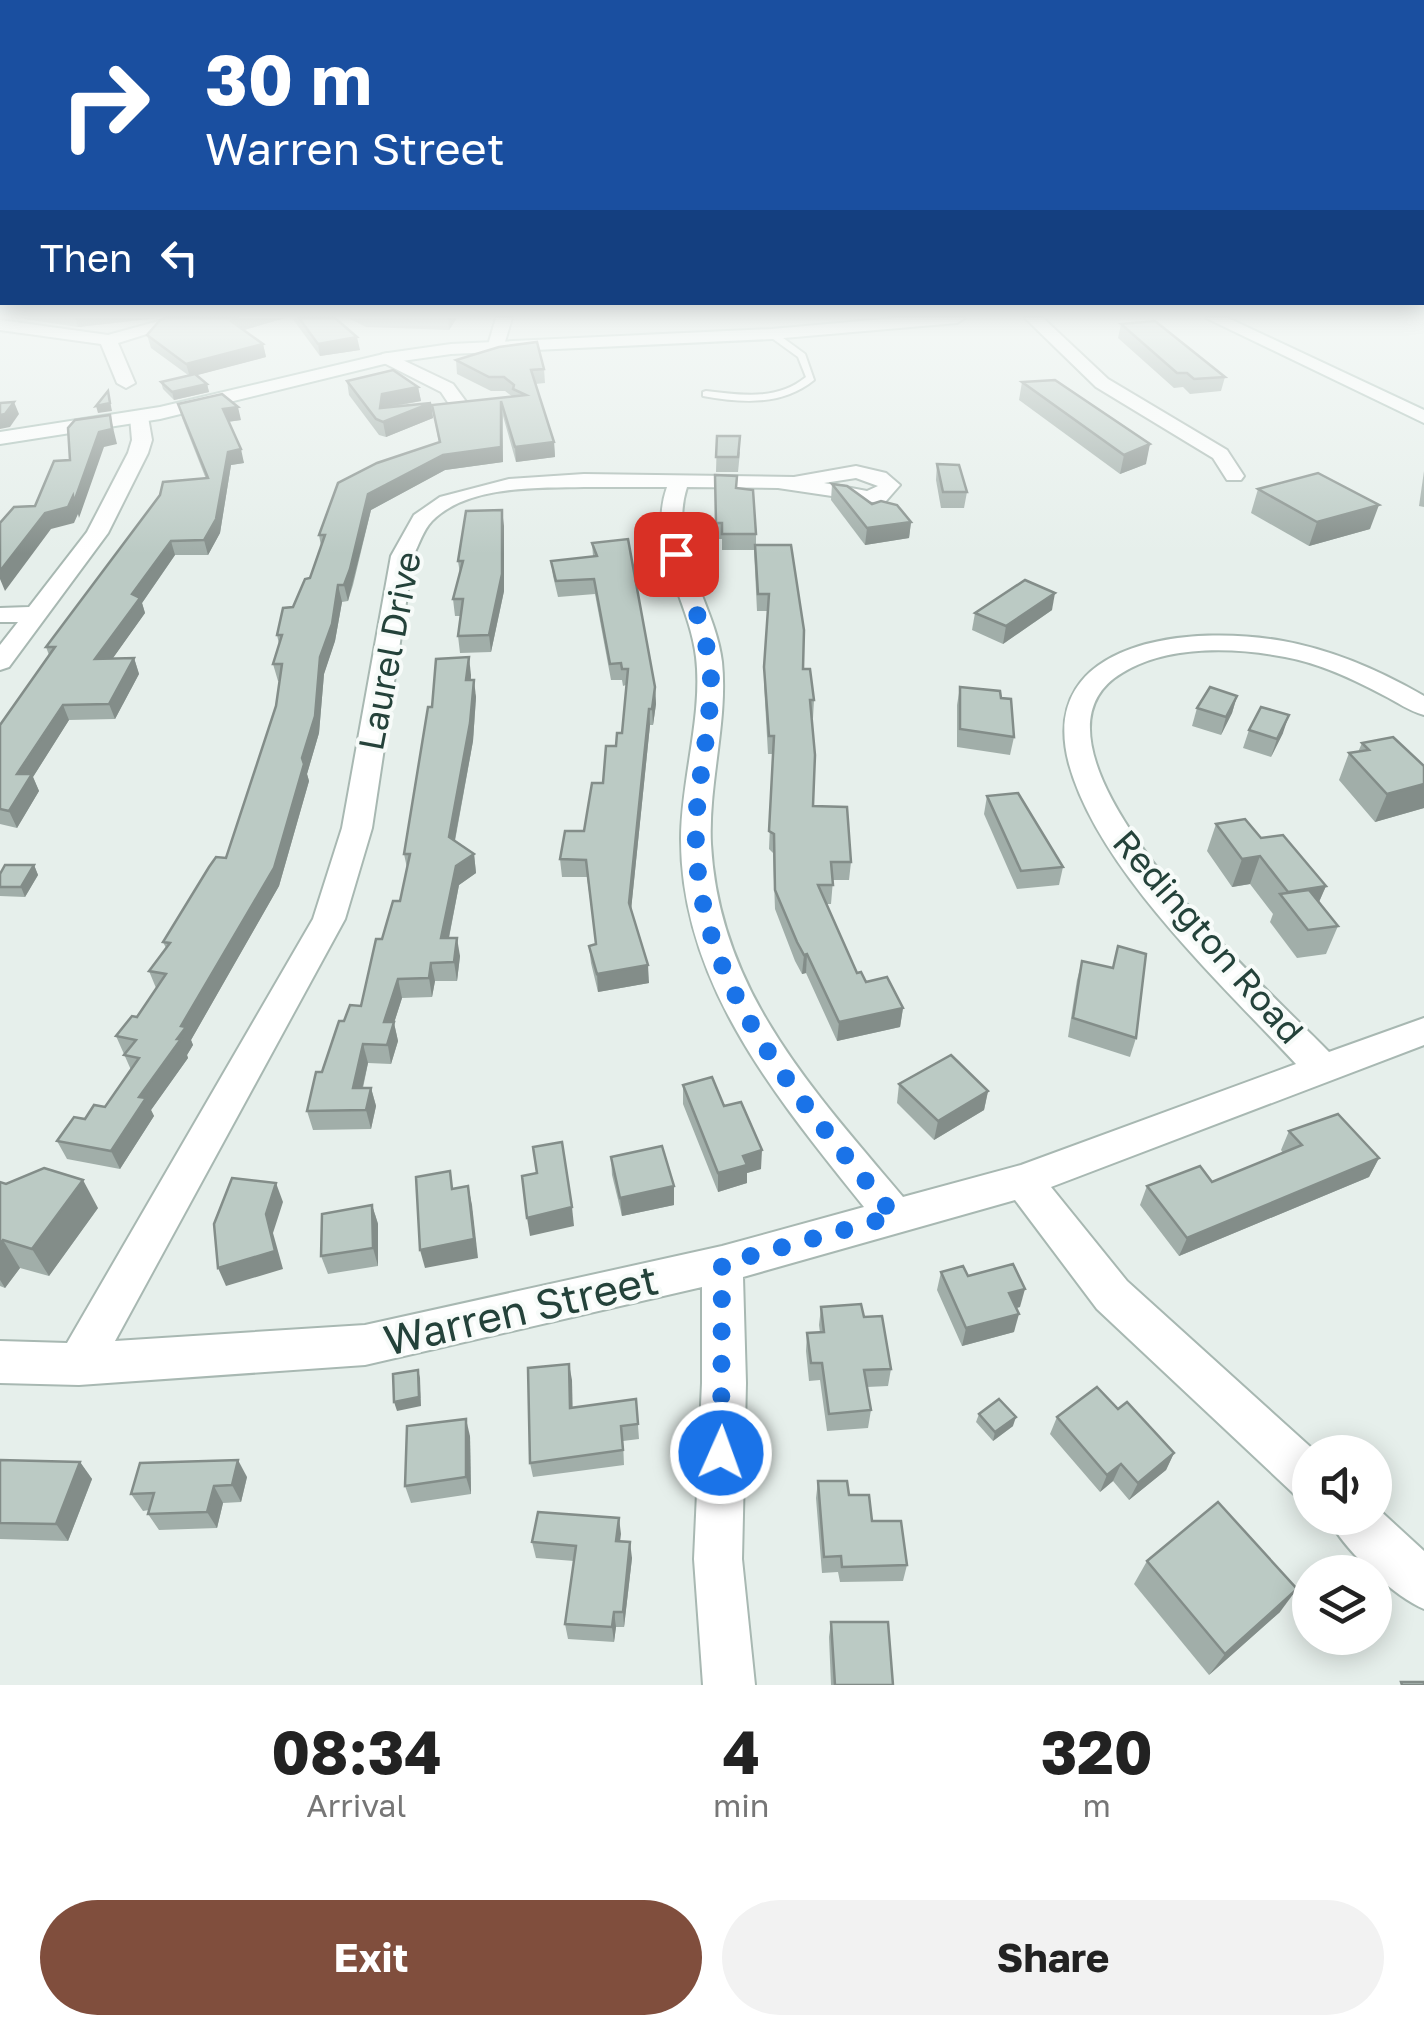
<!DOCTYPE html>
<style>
body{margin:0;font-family:"Golos Text",sans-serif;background:#f2f2f2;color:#222;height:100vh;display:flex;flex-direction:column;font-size:38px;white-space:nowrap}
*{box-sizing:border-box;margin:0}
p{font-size:32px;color:#767676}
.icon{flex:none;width:55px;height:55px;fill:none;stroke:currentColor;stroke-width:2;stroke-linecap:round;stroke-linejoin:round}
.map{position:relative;height:1685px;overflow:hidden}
.panel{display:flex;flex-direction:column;background:#fff;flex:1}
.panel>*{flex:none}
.top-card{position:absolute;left:0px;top:0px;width:1425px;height:305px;box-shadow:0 5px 25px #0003;background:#1a4fa0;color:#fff;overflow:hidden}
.tools{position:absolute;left:1292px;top:1435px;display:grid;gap:20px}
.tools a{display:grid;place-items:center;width:100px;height:100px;border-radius:50%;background:#fff;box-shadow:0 5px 25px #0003;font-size:50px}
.pin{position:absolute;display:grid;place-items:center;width:85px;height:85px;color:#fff;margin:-42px;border-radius:20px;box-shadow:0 5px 15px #0006}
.me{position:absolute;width:110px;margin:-55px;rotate:2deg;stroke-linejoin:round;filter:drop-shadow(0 0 8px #0008)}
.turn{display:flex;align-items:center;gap:35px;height:210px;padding:0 40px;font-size:45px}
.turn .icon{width:130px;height:130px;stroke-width:2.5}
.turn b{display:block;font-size:70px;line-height:85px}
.then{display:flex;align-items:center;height:95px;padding:0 40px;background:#0003;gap:20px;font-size:38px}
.eta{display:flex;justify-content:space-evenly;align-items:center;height:170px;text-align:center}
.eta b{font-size:60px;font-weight:700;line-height:70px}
.cta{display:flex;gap:20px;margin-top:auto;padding:20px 40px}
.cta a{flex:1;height:115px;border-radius:60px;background:#804e3d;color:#fff;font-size:40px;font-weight:700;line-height:115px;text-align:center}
.cta a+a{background:#f2f2f2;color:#222}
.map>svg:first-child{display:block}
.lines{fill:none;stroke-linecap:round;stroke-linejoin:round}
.lane-casing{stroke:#a8b8b2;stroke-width:4}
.street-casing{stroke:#a8b8b2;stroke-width:4}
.secondary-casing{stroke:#a4bbb3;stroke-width:4}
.lane{fill:#fff;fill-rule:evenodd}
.street{fill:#fff;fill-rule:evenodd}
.secondary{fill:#fff;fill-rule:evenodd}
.wall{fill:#a1aea9}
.shaded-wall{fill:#838d89}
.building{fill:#bbcac4;stroke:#838d89;stroke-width:2.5}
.route{stroke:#1a73e8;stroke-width:18;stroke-dasharray:0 32.4}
.labels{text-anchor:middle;stroke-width:8;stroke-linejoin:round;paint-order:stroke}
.street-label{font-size:35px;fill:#24423a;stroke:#f7fbf9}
.near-street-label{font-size:42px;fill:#24423a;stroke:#f7fbf9}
</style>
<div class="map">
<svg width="1424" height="1685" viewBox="0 0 1424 1685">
<rect width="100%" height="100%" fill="#e6efeb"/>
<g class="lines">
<g class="lane-casing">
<path id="lane" d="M769,332H775L805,354L814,380C782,406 742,403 703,396V392L706,391C741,395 777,401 806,377L798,357L769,336Z"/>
</g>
<g class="street-casing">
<g id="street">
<path d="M170,318H198L118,343L135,383L126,388L117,383L101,344L0,330V320L108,335Z"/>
<path d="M496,318H512L504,345L496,350L488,345Z"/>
<path d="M1025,318H1043L1108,379L1227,450L1244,476L1241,480H1227L1213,458L1096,387Z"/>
<path d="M388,353L453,384L467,403L465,407H451L441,392L382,362V354Z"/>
<path d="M139,411L148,417L152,440L148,453L108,533L9,667L0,670V645L18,622H0V608L29,607L87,532L128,453L132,440L130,417Z"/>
<path d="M856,466L886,473L900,485L886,501L879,503L778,488L687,487C667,550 715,602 722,662C728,722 708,784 711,844C719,991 813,1090 903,1197L1021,1165L1296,1064C1222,984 1098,870 1069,764C1035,637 1196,625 1283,641C1333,650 1381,671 1424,696V715C1409,711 1397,702 1383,695C1353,679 1319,663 1285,657C1234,647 1167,645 1122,673C997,747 1274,995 1329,1052L1424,1018V1045L1051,1187L1127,1281L1316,1452H1310V1501L1294,1494L1097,1309L1015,1200L743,1277L746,1383L742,1559L755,1685H703L694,1559L702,1383V1287L365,1365L79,1385L0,1383V1341L67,1343L313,919L342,828L391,556L414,515L440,497L509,479L584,474L794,477ZM856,478L878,486L867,491L824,483ZM584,487H667C646,548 689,598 696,657C703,716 681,779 681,839C681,985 778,1099 864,1207L722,1246L365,1325L115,1341L345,919L372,828L413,556C419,545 423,530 432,521C468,485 537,488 584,487Z"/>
<path d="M1375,1506L1424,1551V1609C1395,1597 1340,1547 1329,1518H1375Z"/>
</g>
</g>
<g class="secondary-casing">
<g id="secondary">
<path d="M895,318H965L957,323L772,339L451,354L388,363L160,419L0,444V432L160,407L388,353L451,344L772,329Z"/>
<path d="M1206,318H1228L1424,410V423Z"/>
</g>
</g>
<use href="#lane" class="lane"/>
<use href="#street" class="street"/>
<use href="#secondary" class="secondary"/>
</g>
<g class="wall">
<path d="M17,318H158L78,327Z"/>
<path d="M166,318H285L244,330L263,344L266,357L197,375L207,384L209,392L174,400L163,389L161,382L188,375L151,348L147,335Z"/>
<path d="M292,318H335L360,350L320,356Z"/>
<path d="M348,318H457L449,330L366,327Z"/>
<path d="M1121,324L1225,377L1221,391L1190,394L1183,387L1174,388L1118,338Z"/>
<path d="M456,360L544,369L545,383L535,384L554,442L555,457L516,462L503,416V462L445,470L371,510L353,585L348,601L342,602L335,641L324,674L319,733L307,774L309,781L279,886L191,1040L193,1045L187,1055L188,1058L151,1110L154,1116L120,1169L67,1159L57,1141L85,1119L105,1107L131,1070L116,1036L137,1017L156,988L149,971L166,948L163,942L226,858L276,706L279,681H278L273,664L279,644L277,635L310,578L321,546L319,535L439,443L432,405L513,397L505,391H491L457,374Z"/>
<path d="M347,381L418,387L421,401L392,407L431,403L433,418L386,437L379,435L349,395Z"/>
<path d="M1022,382L1146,464L1120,474L1019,400Z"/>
<path d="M178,404L241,420L228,422L244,463L231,465L220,533L208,555H175L142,603L145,613L112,659L134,658L139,674L115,719L69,720L33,777L39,791L17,828L0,824V725L49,655L46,647L206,479L182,418Z"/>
<path d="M717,436L740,452L738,472H716Z"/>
<path d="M937,464L967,492L964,508H941L936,480Z"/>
<path d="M1424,471V507L1419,506Z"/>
<path d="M715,475L737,476L736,488L756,534V545L814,700L813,718H812L813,806L851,862L849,880H833L831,904H826L857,973L866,982L903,1008L900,1027L837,1041L806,973L802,974L795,961L775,909L773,853L769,849L773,754H768L764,684L768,611H757L754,550H722V539H715Z"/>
<path d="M832,484L911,522L909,538L865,545L831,500Z"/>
<path d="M1258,489L1370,529L1309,546L1251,513Z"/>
<path d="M504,526V591L491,652L460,653L458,636L460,616H455L453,599L460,574L458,561Z"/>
<path d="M592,543L655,687L656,704L653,725H650L631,910L649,983L598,992L591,963L589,946L596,944L587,877H562L560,859L584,831L603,783L622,733L626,685L623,686L622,680H611L595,594L558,597L553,576L551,561L593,556Z"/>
<path d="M1052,610L1003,644L972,630L975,613Z"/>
<path d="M471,675V680L476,697L473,741L455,841L474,854L476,873L459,885L449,938L460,956L457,981H435L432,997L402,998L394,1023L398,1041L391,1064L368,1063L363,1088H371L376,1106L371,1129L313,1130L307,1111L344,1021L361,1006L382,939L400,901L407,868L404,854L432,707Z"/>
<path d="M960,687L1001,698L1014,737L1010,755L957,747V705Z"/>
<path d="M1237,696L1232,713L1221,735L1192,726L1197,708Z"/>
<path d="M1249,730L1283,733L1271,757L1243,748Z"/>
<path d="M1362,743L1424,766V808L1375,822L1339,780L1349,753L1358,752Z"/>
<path d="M987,796L1063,867L1059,885L1017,889L984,814Z"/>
<path d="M1216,824L1261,838L1326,886L1319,902L1338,926L1326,954L1297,958L1270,922L1273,914L1250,884L1232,887L1207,851Z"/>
<path d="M34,865L38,875L25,897L0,896V874Z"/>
<path d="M1082,961L1112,968L1136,1038L1130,1057L1068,1037L1077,980Z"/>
<path d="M899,1084L988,1091L984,1110L934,1140L897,1103Z"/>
<path d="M683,1085L724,1106L761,1169L747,1173V1183L718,1192L683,1104Z"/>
<path d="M1289,1131L1379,1158L1369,1177L1179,1256L1140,1205L1147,1186L1212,1182L1283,1153L1281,1150Z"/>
<path d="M611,1157L674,1205L622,1216L612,1175Z"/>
<path d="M0,1182L98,1208L49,1276L20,1268L5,1288L0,1286Z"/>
<path d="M372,1205L378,1224V1266L328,1274L321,1256Z"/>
<path d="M941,1272L968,1276L1020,1307L1016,1308L1014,1332L962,1346L937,1290Z"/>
<path d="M821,1307L864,1317L891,1369L888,1386L867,1387L871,1410L868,1428L827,1431L820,1380L809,1381L806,1351L807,1333H820L819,1325Z"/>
<path d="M569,1364L572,1408L636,1399L639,1439L623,1441L624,1465L533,1477L530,1463Z"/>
<path d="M1118,1409L1174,1453L1166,1470L1129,1500L1113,1481L1100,1492L1050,1434L1057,1417Z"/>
<path d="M979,1414L1013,1426L993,1441L976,1422Z"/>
<path d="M470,1436L471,1494L411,1503L405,1486Z"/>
<path d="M0,1460L80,1462L92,1479L68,1541L0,1539Z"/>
<path d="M247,1477L241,1502L223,1503L217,1528L159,1530L148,1514L149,1510L143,1511L131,1494Z"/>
<path d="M818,1481L849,1495L872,1521L907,1565L903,1581L840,1582L838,1572L822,1573L816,1498Z"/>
<path d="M619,1518L620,1542L632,1558L624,1627H616L614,1642L568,1639L565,1624L574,1561L536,1558L532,1542Z"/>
<path d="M1147,1561L1280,1612L1209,1675L1134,1584Z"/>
<path d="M831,1622L893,1685H831L829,1637Z"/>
</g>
<g class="shaded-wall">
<path d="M75,318H158L78,327Z"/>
<path d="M239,318H285L234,333L231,321Z"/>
<path d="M448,318H457L449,330Z"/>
<path d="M357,337L360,350L320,356L318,344Z"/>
<path d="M263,344L266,357L190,377L186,364Z"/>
<path d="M207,384L209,392L174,400L172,392Z"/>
<path d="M418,387L421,401L380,408L382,394Z"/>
<path d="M108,391L112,411L98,413L96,406Z"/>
<path d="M501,401L503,462L445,470L371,510L348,601L344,585L368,494Z"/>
<path d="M14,402L19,414L10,427L0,429V415Z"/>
<path d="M431,403L433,418L386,437L383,422Z"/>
<path d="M238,407L241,420L226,422L223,409Z"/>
<path d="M110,415L117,444L104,447L79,518L78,514L74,523L51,529L5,591L0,579V571L45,513Z"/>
<path d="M554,442L555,457L516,462L515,447Z"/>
<path d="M1150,444L1146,464L1120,474L1124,455Z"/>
<path d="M241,449L244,463L231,465L220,533L208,555L204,540L228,452Z"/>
<path d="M1379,505L1370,529L1309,546L1317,522Z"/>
<path d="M502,510L504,526V591L491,652L489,635Z"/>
<path d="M911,522L909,538L865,545L867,528Z"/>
<path d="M171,541L175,555L142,603L145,613L101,675L95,659L132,594Z"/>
<path d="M338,585L342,602L335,641L324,674L319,733L307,774L309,781L279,886L191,1040L193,1045L187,1055L188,1058L151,1110L154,1116L120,1169L111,1151L139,1097L177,1039L181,1026L302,758L320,657Z"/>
<path d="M1055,593L1052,610L1003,644L1006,626Z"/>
<path d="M469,657L471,675L469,698L466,680Z"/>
<path d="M134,658L139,674L115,719L109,704Z"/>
<path d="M474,680L476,697L473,741L452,855L449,837Z"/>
<path d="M655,687L656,704L653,725L652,709Z"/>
<path d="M1237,696L1232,713L1221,735L1226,717Z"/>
<path d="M63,705L69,720L33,777L39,791L17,828L9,811L17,774Z"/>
<path d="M649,709L650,725L630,920L629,903Z"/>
<path d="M1289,715L1283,733L1271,757L1277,739Z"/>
<path d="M1424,784V808L1375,822L1387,794Z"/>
<path d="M474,854L476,873L459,885L445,957L441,938L456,866Z"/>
<path d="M1260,856L1250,884L1232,887L1242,859Z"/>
<path d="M34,865L38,875L25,897L21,887Z"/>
<path d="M1326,886L1314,913L1288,892Z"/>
<path d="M457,938L460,956L457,981L454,962Z"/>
<path d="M807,954L806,973L802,974L804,955Z"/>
<path d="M431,963L435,981L432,997L429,978Z"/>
<path d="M648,965L649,983L598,992L597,974Z"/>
<path d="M398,979L402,998L394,1023L398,1041L391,1064L384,1022Z"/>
<path d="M903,1008L900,1027L837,1041L839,1022Z"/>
<path d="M363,1044L368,1063L358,1107L353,1088Z"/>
<path d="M371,1088L376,1106L371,1129L366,1110Z"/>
<path d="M988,1091L984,1110L934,1140L938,1121Z"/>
<path d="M762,1150L761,1169L747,1173V1183L718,1192V1173L743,1156Z"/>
<path d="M1379,1158L1369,1177L1179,1256L1187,1238Z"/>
<path d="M83,1180L98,1208L49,1276L32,1249Z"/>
<path d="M276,1183L283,1202L273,1233L283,1269L226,1286L218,1268L266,1214Z"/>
<path d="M468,1186L472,1205L478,1258L425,1268L420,1250Z"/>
<path d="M674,1186V1205L622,1216L620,1198Z"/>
<path d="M372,1205L378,1224V1266L373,1248Z"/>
<path d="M572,1207L574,1226L530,1236L527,1218Z"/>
<path d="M3,1240L20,1268L5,1288L0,1280V1244Z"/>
<path d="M1025,1289L1020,1307L1004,1311L1009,1293Z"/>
<path d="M1019,1314L1014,1332L962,1346L966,1328Z"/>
<path d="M569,1364L572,1380L573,1423L570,1408Z"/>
<path d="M418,1370L420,1378L421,1406L397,1411L394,1402Z"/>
<path d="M1016,1417L1013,1426L993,1441L995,1432Z"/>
<path d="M466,1419L470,1436L471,1494L466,1477Z"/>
<path d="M1174,1453L1166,1470L1129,1500L1138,1483Z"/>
<path d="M238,1460L247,1477L241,1502L232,1485Z"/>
<path d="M80,1462L92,1479L68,1541L56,1524Z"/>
<path d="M1121,1464L1113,1481L1100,1492L1107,1475Z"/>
<path d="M214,1486L223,1503L217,1528L207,1512Z"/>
<path d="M619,1518L621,1534L618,1557L616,1541Z"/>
<path d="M630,1542L632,1558L624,1627L623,1612Z"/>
<path d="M1297,1589L1280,1612L1209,1675L1225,1654Z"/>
<path d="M614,1612L616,1627L614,1642L612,1627Z"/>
</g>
<g class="building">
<path d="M166,318H239L231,321L263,344L186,364L147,335L160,320Z"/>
<path d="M299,318H335L357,337L318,344Z"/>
<path d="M1155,321L1225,377L1194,379L1187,373H1177L1121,324Z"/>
<path d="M537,342L544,369L531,370L554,442L515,447L501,401V447L443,455L368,494L350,569L344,585H338L332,624L320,657L315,716L302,758L304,764L274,868L181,1026L186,1027L177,1039H181L139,1097L146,1098L111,1151L57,1141L74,1117L85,1119L94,1105L105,1107L139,1058L124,1055L136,1040L116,1036L132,1016L137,1017L166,974L149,971L170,943L163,942L209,867L216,857L226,858L276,706L282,664H273L282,635H277L283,608L293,607L305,579L310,578L325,535H319L338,483L377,463L440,442L432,405L526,395L513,389L514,385L504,377H489L456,360L499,347Z"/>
<path d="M393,370L418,387L382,394L380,408L431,403L383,422L376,419L347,381Z"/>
<path d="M195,374L207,384L172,392L161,382Z"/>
<path d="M1055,380L1150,444L1124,455L1022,382Z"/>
<path d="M108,391L110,403L96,406Z"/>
<path d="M222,394L238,407L223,409L241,449L228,452L216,519L204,540L171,541L132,594L140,598L95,659L134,658L109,704L63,705L17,774H32L9,811L0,809V725L55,647H46L160,495L163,482L208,478L178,404Z"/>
<path d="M14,402L5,414L0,415V403Z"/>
<path d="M110,415L112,429L99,432L74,502L73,496L68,507L45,513L0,571V523L14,507L35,506L54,461L70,460L68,428L75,420Z"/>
<path d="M717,436H740L738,457H716Z"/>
<path d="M937,464L959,465L967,492H943Z"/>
<path d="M1318,473L1379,505L1317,522L1258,489Z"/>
<path d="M715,475L737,476L736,488L753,490L756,534H722V523H716Z"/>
<path d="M832,484L847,486L872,504L881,501L897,505L911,522L867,528Z"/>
<path d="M502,510V574L489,635L458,636L463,599H453L463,561H458L466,511Z"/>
<path d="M628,539L655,687L652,709H649L629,903L648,965L597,974L589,946L596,944L586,860L560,859L565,831H584L592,783H603L606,746H616L617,733H622L628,669H622L621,663L610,664L594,579L556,581L551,561L597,556L592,543Z"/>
<path d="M755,545H791L804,630L803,669H810L814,700H810L815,755L813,806L847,807L851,862H831L833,885H818L857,973L861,972L866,982L887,977L903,1008L839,1022L807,954L804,955L797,942L775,890L774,834L769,831L774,736H769L764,667L769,594H758Z"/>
<path d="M1025,580L1055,593L1006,626L975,613Z"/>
<path d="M469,657L466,680H474L470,723L449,837L474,854L456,866L441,938H457L454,962L431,963L429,978L398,979L384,1022H394L387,1045L363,1044L353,1088H371L366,1110L307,1111L316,1072H322L339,1021H344L350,1005L361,1006L376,939H382L393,901H400L410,854H404L428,707H432L436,659Z"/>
<path d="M960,687L1000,691L1001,698L1011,699L1014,737L960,729Z"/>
<path d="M1210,687L1237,696L1226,717L1197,708Z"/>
<path d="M1261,707L1289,715L1277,739L1249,730Z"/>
<path d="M1393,737L1424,766V784L1387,794L1349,753L1369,750L1362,743Z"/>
<path d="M1018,793L1063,867L1021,871L987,796Z"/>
<path d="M1245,819L1261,838L1283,835L1326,886L1288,892L1260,856L1242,859L1216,824Z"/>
<path d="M5,865H34L21,887H0V874Z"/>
<path d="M1309,890L1338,926L1308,930L1280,894Z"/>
<path d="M1118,946L1146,954L1136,1038L1073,1018L1082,961L1113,968Z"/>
<path d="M951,1055L988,1091L938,1121L899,1084Z"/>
<path d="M712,1077L724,1106L741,1102L762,1150L743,1156L747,1165L718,1173L683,1085Z"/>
<path d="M1338,1114L1379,1158L1187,1238L1147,1186L1200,1166L1212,1182L1302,1145L1289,1131Z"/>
<path d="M562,1142L572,1207L527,1218L522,1176L537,1173L533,1147Z"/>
<path d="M662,1146L674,1186L620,1198L611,1157Z"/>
<path d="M44,1168L83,1180L32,1249L3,1240L0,1244V1182L6,1184Z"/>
<path d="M450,1171L452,1189L468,1186L474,1239L420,1250L416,1177Z"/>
<path d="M232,1178L276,1183L266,1214L275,1251L218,1268L214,1224Z"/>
<path d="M372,1205L373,1248L321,1256L322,1214Z"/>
<path d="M1013,1264L1025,1289L1009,1293L1019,1314L966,1328L941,1272L963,1266L968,1276Z"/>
<path d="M861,1304L864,1317L882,1316L891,1369L864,1370L871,1410L829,1414L822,1363H811L807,1333L824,1332L821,1307Z"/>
<path d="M569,1364L570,1408L636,1399L638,1424L621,1426L623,1450L530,1463L528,1368Z"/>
<path d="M418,1370L419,1397L394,1402L393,1374Z"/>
<path d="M1097,1387L1118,1409L1127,1402L1174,1453L1138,1483L1121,1464L1107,1475L1057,1417Z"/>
<path d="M999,1399L1016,1417L995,1432L979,1414Z"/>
<path d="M466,1419V1477L405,1486L407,1426Z"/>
<path d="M0,1460L80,1462L56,1524L0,1523Z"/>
<path d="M238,1460L232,1485L214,1486L207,1512L148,1514L154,1493L131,1494L140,1463Z"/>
<path d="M818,1481H847L849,1495H869L872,1521H901L907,1565L842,1567L841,1556L824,1557Z"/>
<path d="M1218,1502L1297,1589L1225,1654L1147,1561Z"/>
<path d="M538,1512L619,1518L616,1541L630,1542L623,1612H614L612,1627L565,1624L576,1546L532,1542Z"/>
<path d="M831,1622H888L893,1685H835Z"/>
<path d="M1401,1682H1424V1685H1402Z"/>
</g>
<linearGradient id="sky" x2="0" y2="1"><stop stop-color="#84bce0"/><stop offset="0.57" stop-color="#f4f8f6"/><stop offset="1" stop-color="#f4f8f6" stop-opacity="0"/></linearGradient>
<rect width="1424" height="554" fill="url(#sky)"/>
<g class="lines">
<path class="route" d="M676,554C689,597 712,641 711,687C709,740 694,793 696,846C701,995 806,1105 894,1216L722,1264L721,1453"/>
</g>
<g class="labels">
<g class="street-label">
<text transform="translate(390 651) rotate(-79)" y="12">Laurel Drive</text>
<text transform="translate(1208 937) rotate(49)" y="12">Redington Road</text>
</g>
<g class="near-street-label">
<text transform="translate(521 1310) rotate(-13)" y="15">Warren Street</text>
</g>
</g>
</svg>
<div class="tools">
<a><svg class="icon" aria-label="sound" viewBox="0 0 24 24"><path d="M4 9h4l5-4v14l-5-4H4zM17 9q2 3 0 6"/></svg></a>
<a><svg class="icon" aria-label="layers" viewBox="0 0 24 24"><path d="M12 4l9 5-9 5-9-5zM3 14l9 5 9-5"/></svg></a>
</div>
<div class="pin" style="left:676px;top:554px;background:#d93025"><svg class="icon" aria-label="arrive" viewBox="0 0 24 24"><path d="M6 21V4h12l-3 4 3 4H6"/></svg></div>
<svg class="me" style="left:721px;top:1453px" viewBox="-20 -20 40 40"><circle r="17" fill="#1a73e8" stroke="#fff" stroke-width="3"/><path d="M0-11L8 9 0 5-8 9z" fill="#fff"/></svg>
<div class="top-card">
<div class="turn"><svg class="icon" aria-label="right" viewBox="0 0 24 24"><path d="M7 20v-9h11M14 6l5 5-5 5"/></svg><div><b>30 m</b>Warren Street</div></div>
<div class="then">Then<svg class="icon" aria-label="left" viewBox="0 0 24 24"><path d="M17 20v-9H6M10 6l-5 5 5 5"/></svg></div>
</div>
</div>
<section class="panel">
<div class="eta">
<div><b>08:34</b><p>Arrival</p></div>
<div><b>4</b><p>min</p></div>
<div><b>320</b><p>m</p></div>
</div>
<div class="cta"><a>Exit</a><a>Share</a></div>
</section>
